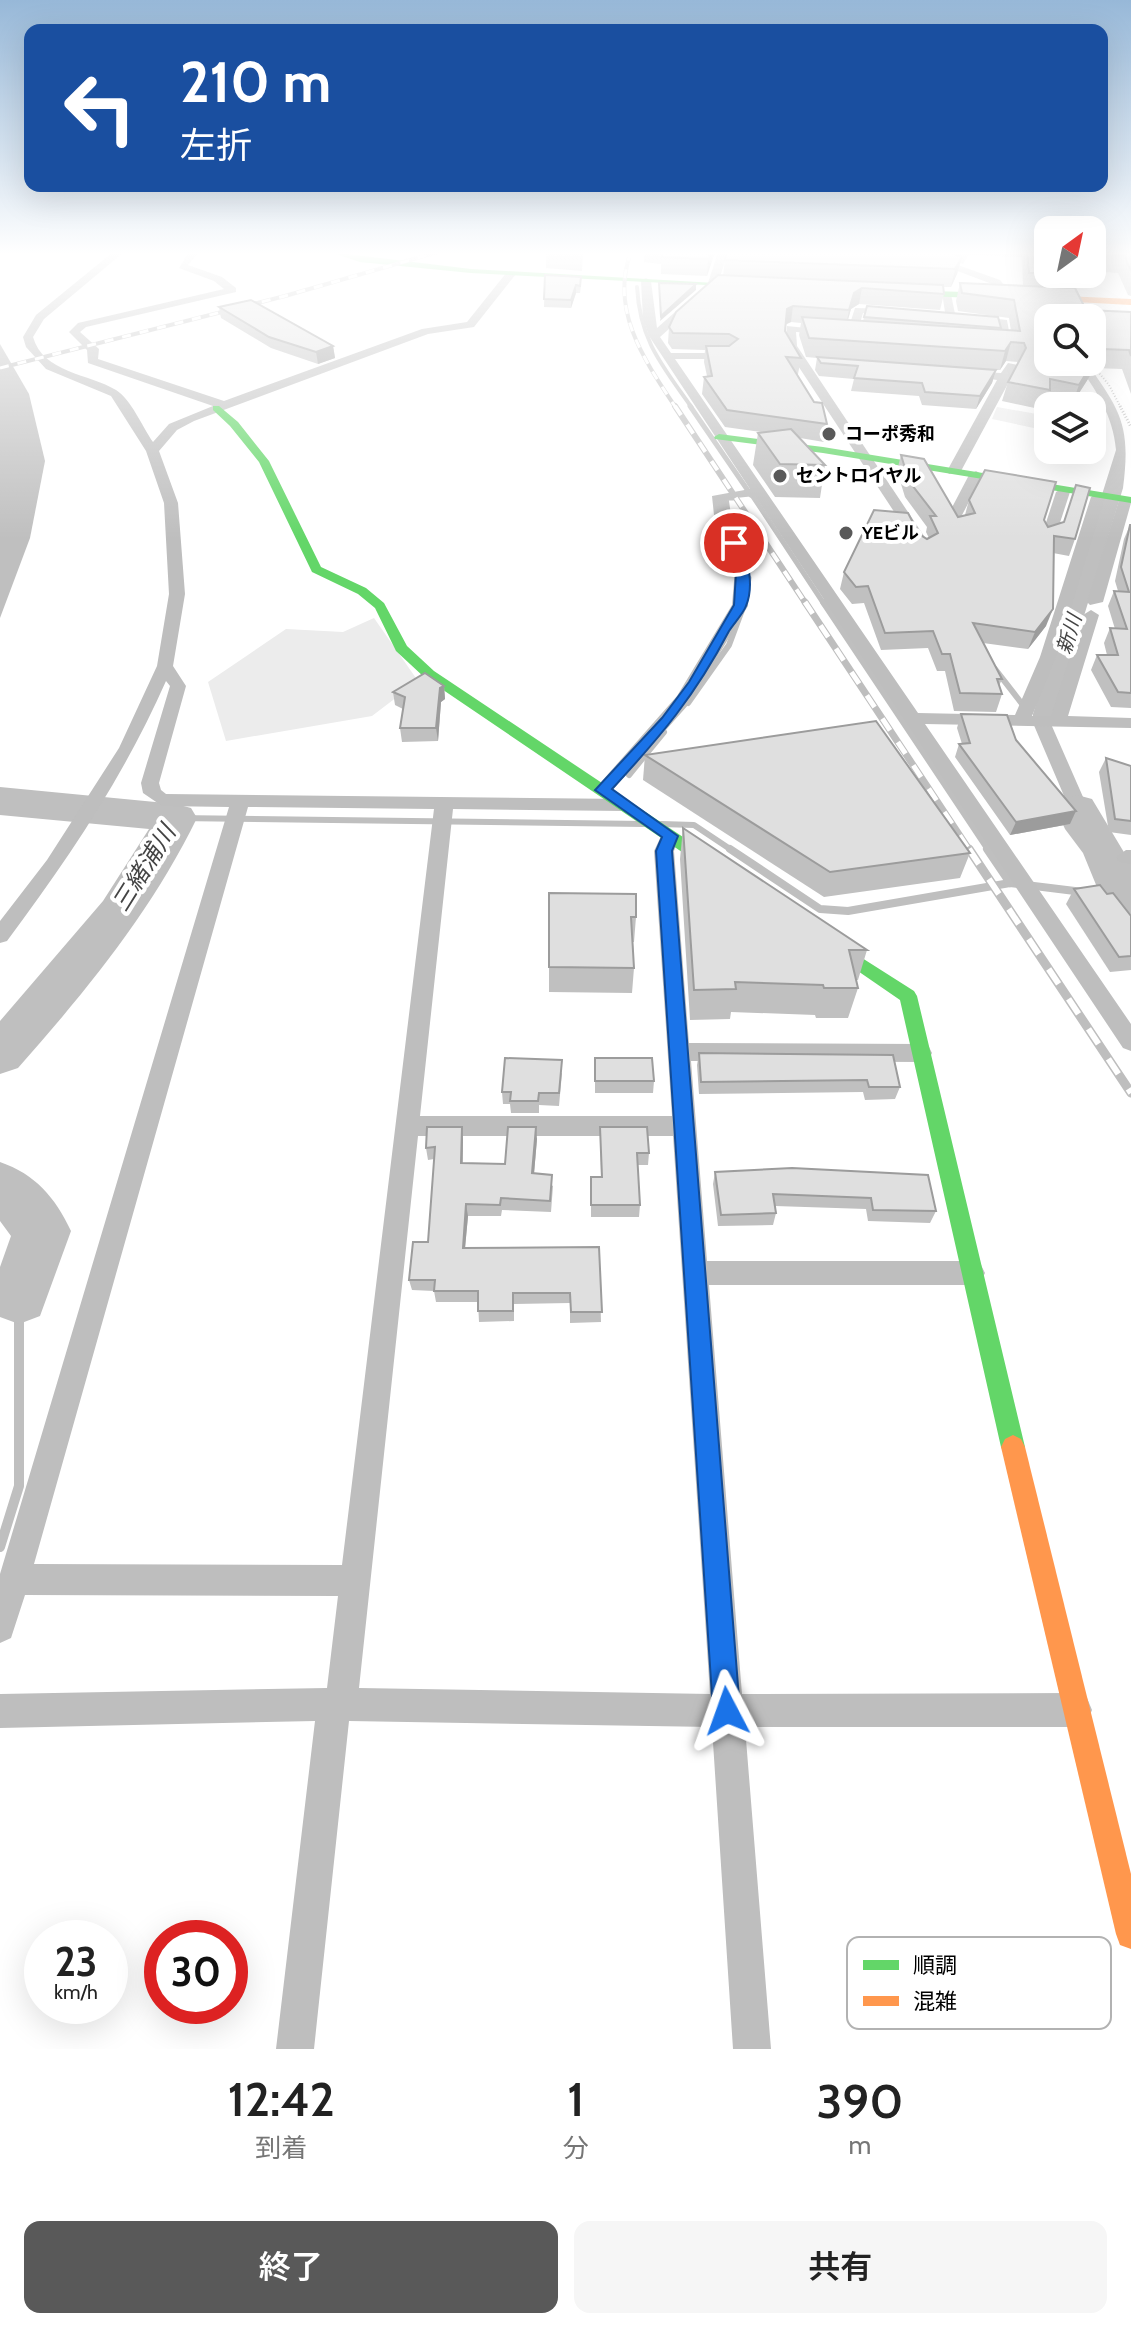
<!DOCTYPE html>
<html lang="ja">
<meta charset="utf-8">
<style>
body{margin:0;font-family:Cabin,"Noto Sans JP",sans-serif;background:#f6f6f6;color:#222;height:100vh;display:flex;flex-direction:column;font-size:30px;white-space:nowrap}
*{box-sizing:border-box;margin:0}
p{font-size:26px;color:#767676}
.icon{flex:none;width:44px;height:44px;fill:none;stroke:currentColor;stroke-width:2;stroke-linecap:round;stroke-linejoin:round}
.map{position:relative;height:2049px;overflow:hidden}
.drawer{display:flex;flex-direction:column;background:#fff;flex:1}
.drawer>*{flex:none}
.guide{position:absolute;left:24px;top:24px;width:1084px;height:168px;border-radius:16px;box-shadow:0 8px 32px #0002;background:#1a4fa0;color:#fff;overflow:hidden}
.needle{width:52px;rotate:33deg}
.fabs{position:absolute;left:1034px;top:216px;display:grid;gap:16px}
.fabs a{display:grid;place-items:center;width:72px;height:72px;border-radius:16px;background:#fff;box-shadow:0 8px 32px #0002;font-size:40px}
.speed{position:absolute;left:24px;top:1920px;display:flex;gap:16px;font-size:40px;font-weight:700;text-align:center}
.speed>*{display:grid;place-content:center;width:104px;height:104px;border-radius:50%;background:#fff;box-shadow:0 8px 32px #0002;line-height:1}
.speed small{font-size:20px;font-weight:400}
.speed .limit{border:12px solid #d22;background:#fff;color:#111}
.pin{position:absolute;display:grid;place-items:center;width:68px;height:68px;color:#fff;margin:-34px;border:4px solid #fff;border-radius:50%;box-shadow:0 2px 8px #0007}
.me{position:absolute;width:88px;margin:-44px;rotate:356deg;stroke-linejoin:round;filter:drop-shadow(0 0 6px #0008)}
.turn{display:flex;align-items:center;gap:28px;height:168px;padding:0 24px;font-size:36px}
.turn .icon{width:104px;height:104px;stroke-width:2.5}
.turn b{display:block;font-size:56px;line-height:68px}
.eta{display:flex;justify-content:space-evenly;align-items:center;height:136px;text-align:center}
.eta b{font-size:48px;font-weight:600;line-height:56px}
.cta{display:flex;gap:16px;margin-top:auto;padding:16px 24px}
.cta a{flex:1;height:92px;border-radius:16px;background:#595959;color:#fff;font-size:32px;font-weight:600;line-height:92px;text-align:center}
.cta a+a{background:#f6f6f6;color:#222}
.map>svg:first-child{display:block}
.green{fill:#ececec}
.water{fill:#bfbfbf}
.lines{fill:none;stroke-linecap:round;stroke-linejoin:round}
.stream-far4{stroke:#bfbfbf;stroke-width:4}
.stream-far3{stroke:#bfbfbf;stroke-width:5}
.stream-far2{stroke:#bfbfbf;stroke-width:6}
.stream-far1{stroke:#bfbfbf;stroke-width:8}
.stream{stroke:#bfbfbf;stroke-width:10}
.river{fill:#bfbfbf;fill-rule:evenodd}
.path-far1{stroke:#b9b9b9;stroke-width:2;stroke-dasharray:1 2;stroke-linecap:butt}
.path{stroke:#b9b9b9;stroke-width:3;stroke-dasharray:1 2;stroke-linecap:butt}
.street{fill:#bebebe;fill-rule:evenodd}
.fast{fill:#63d668;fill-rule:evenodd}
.slow{fill:#ff974d;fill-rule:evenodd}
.rail-far3-casing{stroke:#bebebe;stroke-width:4}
.rail-far2-casing{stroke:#bebebe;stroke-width:6}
.rail-far1-casing{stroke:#bebebe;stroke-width:7}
.rail-casing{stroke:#bebebe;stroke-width:9}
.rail-far3{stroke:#fff;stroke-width:3;stroke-dasharray:9;stroke-linecap:butt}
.rail-far2{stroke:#fff;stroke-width:4;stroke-dasharray:11;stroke-linecap:butt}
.rail-far1{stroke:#fff;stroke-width:5;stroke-dasharray:14;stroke-linecap:butt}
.rail{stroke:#fff;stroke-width:6;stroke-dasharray:18;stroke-linecap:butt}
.wall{fill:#c0c0c0;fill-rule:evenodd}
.shaded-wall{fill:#9c9c9c}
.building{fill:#dfdfdf;stroke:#9c9c9c;stroke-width:2;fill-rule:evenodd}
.route{fill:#1a73e8;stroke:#114b97;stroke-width:2}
.poi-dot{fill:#595959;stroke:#fff;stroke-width:3}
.labels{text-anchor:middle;stroke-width:8;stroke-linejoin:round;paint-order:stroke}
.far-poi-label{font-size:18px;font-weight:bold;fill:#000;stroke:#fff;text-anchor:start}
.far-water-label{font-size:20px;font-style:italic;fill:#444;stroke:#fff}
.water-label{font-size:24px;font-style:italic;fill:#444;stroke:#fff}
.key{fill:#fff;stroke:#b2b2b2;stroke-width:2}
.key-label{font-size:22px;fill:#000}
</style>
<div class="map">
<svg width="1131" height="2049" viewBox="0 0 1131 2049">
<rect width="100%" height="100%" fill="#fff"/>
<g class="green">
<path d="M997,407L1048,416V431L992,419Z"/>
<path d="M374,618L418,681L372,716L226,741L208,682L286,629L343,632Z"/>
</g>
<g class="water">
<path d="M0,344L29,394L45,461L30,538L0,618Z"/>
<path d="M1076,362H1086C1121,411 1131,426 1123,488L1051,724L1101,838L1118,862L1131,863V872L1106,866L1092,839L1079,831L1033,723V714L1116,450C1113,415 1096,390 1076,362Z"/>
</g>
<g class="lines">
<path class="stream-far4" d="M637,287C640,341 662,365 692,408"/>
<g class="stream-far3">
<path d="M690,406L751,495"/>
<path d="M752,495L824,604"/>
<path d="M730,525L726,498H733"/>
<path d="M745,604L749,578"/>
</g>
<g class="stream-far2">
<path d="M823,602L989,851"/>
<path d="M995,669L1026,709"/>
<path d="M688,703L729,645L745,602"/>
<path d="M629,775L664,732"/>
<path d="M176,818L644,824"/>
<path d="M661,824L694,825L733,851"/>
</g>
<g class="stream-far1">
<path d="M730,849L820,909L848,911L1010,883L1083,892"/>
<path d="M987,849L1010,883"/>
<path d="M1111,900L1124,903L1131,913"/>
</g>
<path class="stream" d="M0,1547L19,1486V1296"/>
<g class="river">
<path d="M0,787L176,804L191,808L197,818C151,912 87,990 18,1068L0,1074V1021L103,901L149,829L0,815Z"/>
<path d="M1077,795L1092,799L1131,864V917L1124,919L1108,914L1083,853L1065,829L1056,809L1062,799Z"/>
<path d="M0,1162C35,1174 55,1197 71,1231L40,1316L19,1324L0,1317V1267L11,1236L0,1221Z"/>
</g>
<path class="path-far1" d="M1090,362L1109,385L1121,408"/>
<path class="path" d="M1120,406L1131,427"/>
<g class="street">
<path d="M113,252H124L44,319L33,337C43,373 90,374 116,390C131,399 143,428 153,442L169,424L213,406L88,363L87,350L69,332L78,323L224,289L214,281L179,268L189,252H199L188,265L222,277L236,288V292L86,327L80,332L99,349L98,359L224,401L422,329L467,322L507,272L516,274L474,327L428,334L194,421L177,430L159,451L178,503L185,594L173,666L186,686L159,783L161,790L166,794L625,799L634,805L625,811L453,809L420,1116H672L654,851L663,832L670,830L679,836L674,851L689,1043L921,1044L929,1047L932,1053L929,1059L921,1062L691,1061L707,1261H972L981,1265L985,1273L981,1281L972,1285H709L742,1694L1075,1693L1087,1698L1092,1710L1087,1722L1075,1727H745L771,2049H733L712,1727L349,1721L314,2049H276L315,1721L0,1728V1694L327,1688L338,1596L25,1595L11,1638L0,1643V1574L229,807L162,806L143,793L141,783L170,686L166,681C124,776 69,858 7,941L0,943V921L47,860L119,748L157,666L169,594L164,503L146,451L111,396L46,369L26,347L23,337L36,315ZM248,807L434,809L342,1565L34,1564ZM418,1136H673L710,1694L359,1688Z"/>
<path d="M718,252H728L717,286L660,337L671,353H727L733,356L727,359H675L918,713L1015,715L1040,657L1091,497L1098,493L1105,497L1056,657L1032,716H1051L1083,615L1091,610L1099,615L1068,716L1131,718V728L925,724L1131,1024V1051L1123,1048L755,496L726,499L728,515L750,557L748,606L689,704L609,794L603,796L594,790L677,696L732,605L736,557L714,515L712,496L750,489L649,336L643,319L641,281L646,278L651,281L657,328L708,283Z"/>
<path d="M907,252H921L1000,280L1013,296L1004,298L992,284Z"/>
<path d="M942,292L951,294L955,314L1007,320L1012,348L990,345L1002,342L998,325L946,319Z"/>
<path d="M855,308L893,309L898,312L893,315L863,313L857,333L852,336L847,333Z"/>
<path d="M787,326L835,331L830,334L796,332L797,346L926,539L924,542H914L785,346Z"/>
<path d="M1008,363L1018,365L961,471L949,474L947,471L997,380L959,374L965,371L1001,373Z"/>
<path d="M976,471L983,475L961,517L967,528L955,531L947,517L969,475Z"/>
<path d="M1063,488L1070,492L1055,538L1043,541L1041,538L1056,492Z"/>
<path d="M1120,497H1130L1131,503L1103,602L1090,605L1087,602Z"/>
<path d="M1126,850H1131V864L1119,862L1116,857Z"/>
</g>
<g class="fast">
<path d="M242,252H303L299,254Z"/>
<path d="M330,252L471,269L750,285L746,287L471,273L360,262Z"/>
<path d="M899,290L998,293L1002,296L998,299L902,295Z"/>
<path d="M213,406H219L238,422L269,461L321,567L366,588L384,603L407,646L434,671L719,861L721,865L719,869H707L424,677L396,651L375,608L358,594L312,572L259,462L230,426L213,410Z"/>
<path d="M719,434L823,447L1131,497V503L823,453L715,439L714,437Z"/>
<path d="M829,937L914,991L917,996L1025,1447L1021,1455L1013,1459L1005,1455L1001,1447L900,1000L823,947L821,943L823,939Z"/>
</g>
<g class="slow">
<path d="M1042,295L1131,299V305L1039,300Z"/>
<path d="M1013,1435L1021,1439L1025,1447L1131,1874V1949L1120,1945L1116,1934L1001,1447L1005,1439Z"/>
</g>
<g class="rail-far3-casing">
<g id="rail-far3">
<path d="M631,252C609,310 645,361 676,408"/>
<path d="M0,368L285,296L438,252"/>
</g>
</g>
<g class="rail-far2-casing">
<path id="rail-far2" d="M675,406L806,604"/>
</g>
<g class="rail-far1-casing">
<path id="rail-far1" d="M805,602L970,851"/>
</g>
<g class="rail-casing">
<path id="rail" d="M969,849L1131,1093"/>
</g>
<use href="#rail-far3" class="rail-far3"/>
<use href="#rail-far2" class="rail-far2"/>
<use href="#rail-far1" class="rail-far1"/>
<use href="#rail" class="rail"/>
</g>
<g class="wall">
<path d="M546,252H583L582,271L546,268Z"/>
<path d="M645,252H715L707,276L661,274V264L644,262Z"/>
<path d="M727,252H1048V274H1067L1063,288L1086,310L1131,312V394L1122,369L1095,368L1072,404L1047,399L1044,410L1002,401L1008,382L1018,362L1006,361L1000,370H996L992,383L976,409L922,405L919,396L851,391L854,379L819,376L815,370L817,358L806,357L799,335L801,323L791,322L785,325V331L801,358L798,374H797L827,424L824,442L800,438L825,465L820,498L775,497L753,465L758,433L761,432L725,427L702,394L704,377L707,376L704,362L705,350L672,349L668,343L669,327L723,276L725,260ZM968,255L1022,257L1023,286L960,283L956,301L958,311L1009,318L1011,331L1000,330L1001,328L867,306L863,321L848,320L851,309L859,304L940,310L944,294L943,287H951L957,274L960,263L963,264Z"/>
<path d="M1092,252H1131V296L1128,295L1118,273L1092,271Z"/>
<path d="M545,275L581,285L580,293H576L571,308L544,307Z"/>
<path d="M219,307L333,346L335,358L318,364L271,348L221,318Z"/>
<path d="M901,455L958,517L965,515L969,500L1044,520L1048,527L1075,539L1069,556L1053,553L1046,626L1028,649L983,643L1002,679L999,686L1002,694L996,712L954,711L945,671H937L928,648L881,650L864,603L852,604L840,589L844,572L919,534L927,539L929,538L926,532L927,527L905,497L897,471Z"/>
<path d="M1130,525H1131V708L1111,707L1091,670L1097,655H1107L1104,643L1110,628L1115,629L1108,606L1114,591H1118L1115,581L1124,539Z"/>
<path d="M444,686L445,699L441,702L438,741L402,742L400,728L403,709L395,705L393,692Z"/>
<path d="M961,714L1016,740L1070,824L1010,835L955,757L959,744H962L957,728Z"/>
<path d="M645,755L970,853L960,878L824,897L643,780Z"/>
<path d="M1106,758L1131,766V835L1109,832L1099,772Z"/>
<path d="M683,828L867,950L858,980H856L858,988L848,1018H816L815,1015L731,1012L730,1019L690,1020L680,859Z"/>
<path d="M1074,889L1107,894L1131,916V970L1110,972L1066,904Z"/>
<path d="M549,893L636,917L634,942H633L634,968L632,993L549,992Z"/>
<path d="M699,1053L893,1055L900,1087L895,1099L865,1100L863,1092L699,1094L697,1065Z"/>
<path d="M595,1058L654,1081L653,1093H595Z"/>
<path d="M562,1073L559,1106L539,1105V1113H511L510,1104H503L502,1092Z"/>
<path d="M462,1127L463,1139V1163L505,1164L537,1139L534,1174L553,1186L551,1212L502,1210L501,1216H468L465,1248L599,1247L601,1322L570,1323V1303L514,1304V1321L479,1322L478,1302H436L434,1291L412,1290L409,1280L428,1242L434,1159L428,1160L426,1148Z"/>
<path d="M600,1127L649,1153L648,1165H638L640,1205L639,1217H591V1177H601Z"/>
<path d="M792,1168L936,1211L930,1223L868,1221L866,1209L775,1206L776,1213L773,1225L718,1226L713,1184L715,1172Z"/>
</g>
<g class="shaded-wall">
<path d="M711,252H715L707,276L708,259Z"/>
<path d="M962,257L957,274L951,287L955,269Z"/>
<path d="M696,284V290L660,321L661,316Z"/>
<path d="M576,285V293L571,308V300Z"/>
<path d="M862,288L859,304L851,309L846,326L849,310L854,293Z"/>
<path d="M793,306L791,322L784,325L787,309Z"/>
<path d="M1011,342L1006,361L1000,370L1005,351Z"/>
<path d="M333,346L335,358L318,364L316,352Z"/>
<path d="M1101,349L1095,368L1072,404L1079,385Z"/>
<path d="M996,370L992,383L976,409L980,396Z"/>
<path d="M1053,609L1046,626L1028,649L1035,632Z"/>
<path d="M444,686L445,699L441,702L438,741L436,728L440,688Z"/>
<path d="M1076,811L1070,824L1010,835L1016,822Z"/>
<path d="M462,1127L463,1139L462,1175L461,1163Z"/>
<path d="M536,1127L537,1139L533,1185L532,1173Z"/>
<path d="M466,1204L468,1216L464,1259L463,1248Z"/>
</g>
<g class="building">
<path d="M663,252H711L708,259L662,257Z"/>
<path d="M727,252H949L962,257L955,269L725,260Z"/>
<path d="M1027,252H1048V273H1029Z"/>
<path d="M1092,252H1129L1131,253V271L1124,255L1092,254Z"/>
<path d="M545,275L581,277L580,286L576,285L571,300L544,299Z"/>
<path d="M718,275L943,285L944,294L862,288L854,293L849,310L793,306L787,309L785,331L801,358L786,357L814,402L822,403L827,424L727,410L704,377L712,376L706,346H729L738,339L729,334L673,333L669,327L676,312Z"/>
<path d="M659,283L696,284L661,316Z"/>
<path d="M960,283L1075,288L1086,310L1131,312V356L1129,350L1101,349L1079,385L1050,379V390L1008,382L1026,348L1024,343L1011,342L1005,351L809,338L802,317L1020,331L1014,300L962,293ZM1048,318H1092V362H1048Z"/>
<path d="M251,300L333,346L316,352L269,337L219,307Z"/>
<path d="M867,306L998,317L1001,328L864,317Z"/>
<path d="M817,357L996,370L980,396L925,392L922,383L854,378L858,366L821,363Z"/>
<path d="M791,429L825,465L780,464L758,433Z"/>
<path d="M901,455L924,459L958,517L975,513L969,500L985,470L1056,482L1044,520L1048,527L1064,522L1076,485L1090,488L1075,539L1054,536L1053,609L1035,632L973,623L1002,679H997L1002,694L960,693L950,654H942L933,631L885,633L868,586L856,587L844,572L874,510L908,513L919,534L927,539L938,533L930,516H936L909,481Z"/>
<path d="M1130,525H1131V693L1118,692L1097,655H1118L1110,628L1127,629L1114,591L1129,592L1121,567Z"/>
<path d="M425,673L444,686L440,688L436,728H400L405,697L393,692Z"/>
<path d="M961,714L1007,715L1016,740L1076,811L1016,822L959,744L970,743Z"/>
<path d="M876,721L970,853L830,872L645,755Z"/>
<path d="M1106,758L1131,766V821L1115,819Z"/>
<path d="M683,828L867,950H849L858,988H824L823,985L735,982L736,989L694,990Z"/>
<path d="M1100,885L1107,894L1113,893L1131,916V956L1119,957L1074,889Z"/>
<path d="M549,893L636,894V917H631L634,968L549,967Z"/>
<path d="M699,1053L893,1055L900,1087H869L867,1080L701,1082Z"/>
<path d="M505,1058L562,1060L559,1093H539L538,1101H510L511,1092H502Z"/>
<path d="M595,1058H652L654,1081H595Z"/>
<path d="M427,1127H462L461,1163L505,1164L508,1127H536L532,1173L552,1175L550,1201L501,1198L500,1205L466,1204L463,1248L599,1247L602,1312H571L570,1293H513V1311H478V1291H434L435,1280H409L413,1242H428L435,1147L426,1148Z"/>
<path d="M600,1127H647L649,1153H637L640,1205H591V1177H602Z"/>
<path d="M792,1168L928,1175L936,1211L873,1210L871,1198L773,1194L776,1213L721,1215L715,1172Z"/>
</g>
<linearGradient id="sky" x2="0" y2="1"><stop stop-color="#97b8d8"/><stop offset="0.47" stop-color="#fff"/><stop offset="1" stop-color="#fff" stop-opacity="0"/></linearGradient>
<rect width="1131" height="539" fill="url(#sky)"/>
<path class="route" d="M730,541H738C749,557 754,587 746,606C743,614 734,623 729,631C695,696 661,736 612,789L678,836L672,851L740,1711L736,1720L727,1724L717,1720L713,1711L656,851L662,837L595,790L662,718L689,682L734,605L737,557Z"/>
<g class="poi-dot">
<circle cx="829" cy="434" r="8"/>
<circle cx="780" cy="476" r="8"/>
<circle cx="846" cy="533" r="8"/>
</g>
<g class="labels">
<g class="far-poi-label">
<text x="845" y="440">コーポ秀和</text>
<text x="796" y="482">セントロイヤル</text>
<text x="862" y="539">YEビル</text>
</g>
<g class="far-water-label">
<text transform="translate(1069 634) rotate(-73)" y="7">新川</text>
</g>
<g class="water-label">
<text transform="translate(144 868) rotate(-58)" y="8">三緒浦川</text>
</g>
</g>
<rect x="847" y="1937" width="264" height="92" rx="12" class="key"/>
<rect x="863" y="1960" width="36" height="10" fill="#63d668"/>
<rect x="863" y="1996" width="36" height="10" fill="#ff974d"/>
<g class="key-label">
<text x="913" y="1973">順調</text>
<text x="913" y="2009">混雑</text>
</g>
</svg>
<div class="fabs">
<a><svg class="needle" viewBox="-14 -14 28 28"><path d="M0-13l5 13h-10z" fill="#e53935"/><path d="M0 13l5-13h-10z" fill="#767676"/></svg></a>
<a><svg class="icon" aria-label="search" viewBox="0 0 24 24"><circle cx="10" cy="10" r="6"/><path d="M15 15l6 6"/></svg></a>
<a><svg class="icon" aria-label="layers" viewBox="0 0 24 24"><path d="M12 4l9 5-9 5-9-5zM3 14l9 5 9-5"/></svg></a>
</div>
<div class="speed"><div>23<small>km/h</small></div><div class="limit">30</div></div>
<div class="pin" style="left:734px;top:543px;background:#d93025"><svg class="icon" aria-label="arrive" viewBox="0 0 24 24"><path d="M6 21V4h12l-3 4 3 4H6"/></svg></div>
<svg class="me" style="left:727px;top:1711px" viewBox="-20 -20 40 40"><path d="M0-17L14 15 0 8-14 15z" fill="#1a73e8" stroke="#fff" stroke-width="4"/></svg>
<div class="guide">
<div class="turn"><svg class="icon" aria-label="left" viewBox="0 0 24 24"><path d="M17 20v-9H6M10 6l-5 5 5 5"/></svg><div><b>210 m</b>左折</div></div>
</div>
</div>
<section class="drawer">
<div class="eta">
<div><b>12:42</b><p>到着</p></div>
<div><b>1</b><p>分</p></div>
<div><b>390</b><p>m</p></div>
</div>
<div class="cta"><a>終了</a><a>共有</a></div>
</section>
